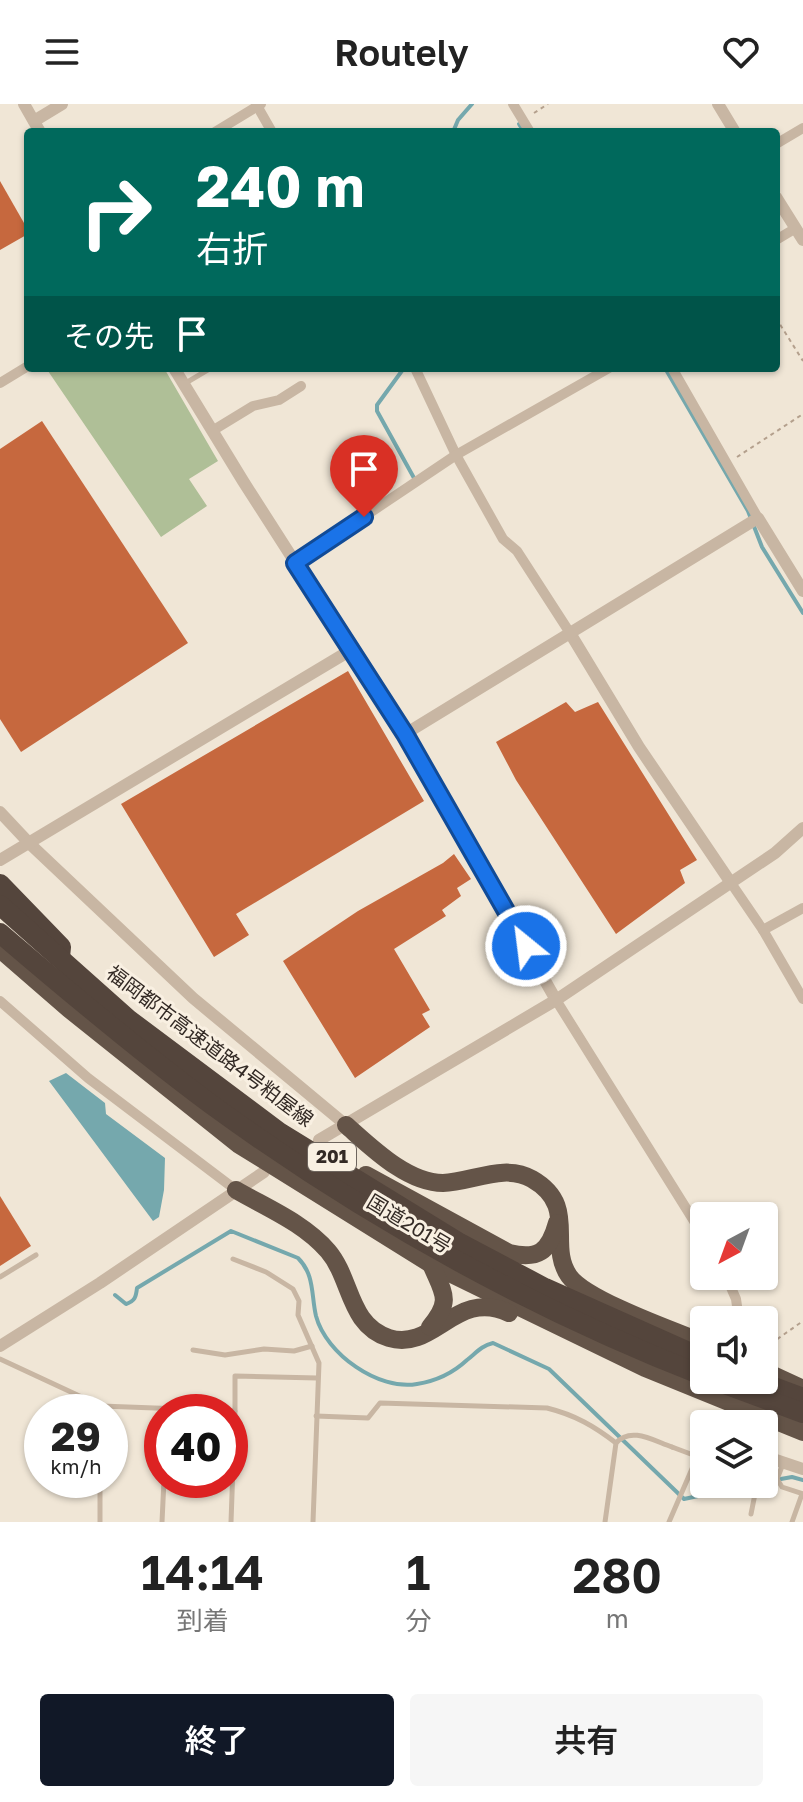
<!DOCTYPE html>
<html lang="ja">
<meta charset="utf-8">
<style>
body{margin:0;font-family:"Golos Text","Noto Sans JP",sans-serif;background:#f6f6f6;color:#222;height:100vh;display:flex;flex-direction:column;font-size:30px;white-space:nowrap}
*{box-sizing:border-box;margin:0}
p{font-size:26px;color:#767676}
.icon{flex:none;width:44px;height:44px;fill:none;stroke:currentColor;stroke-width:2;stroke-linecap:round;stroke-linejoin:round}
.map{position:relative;height:1418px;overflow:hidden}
.details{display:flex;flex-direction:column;background:#fff;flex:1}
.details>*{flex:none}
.banner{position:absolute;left:24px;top:24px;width:756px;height:244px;border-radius:8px;box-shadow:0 2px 6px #0004;background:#00695c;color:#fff;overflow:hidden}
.needle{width:52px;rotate:221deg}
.buttons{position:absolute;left:690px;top:1098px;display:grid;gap:16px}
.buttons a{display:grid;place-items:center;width:88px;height:88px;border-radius:8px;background:#fff;box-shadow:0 2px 6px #0004;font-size:40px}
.speed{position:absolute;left:24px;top:1290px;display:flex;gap:16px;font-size:40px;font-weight:700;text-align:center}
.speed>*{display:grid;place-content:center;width:104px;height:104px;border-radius:50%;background:#fff;box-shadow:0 2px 6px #0004;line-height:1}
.speed small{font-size:20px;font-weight:400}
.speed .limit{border:12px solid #d22;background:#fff;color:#111}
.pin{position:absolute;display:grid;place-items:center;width:68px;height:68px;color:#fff;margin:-82px -34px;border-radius:50% 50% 50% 0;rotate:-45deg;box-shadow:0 0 8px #0007}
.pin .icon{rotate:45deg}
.me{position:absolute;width:88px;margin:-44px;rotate:331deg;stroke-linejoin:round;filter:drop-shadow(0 0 6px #0008)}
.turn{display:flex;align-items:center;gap:28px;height:168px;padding:0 40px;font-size:36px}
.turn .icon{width:104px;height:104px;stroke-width:2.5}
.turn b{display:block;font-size:56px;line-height:68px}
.then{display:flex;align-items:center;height:76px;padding:0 40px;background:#0003;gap:16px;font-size:30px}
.eta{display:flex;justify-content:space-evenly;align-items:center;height:136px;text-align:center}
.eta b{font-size:48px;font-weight:600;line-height:56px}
.action{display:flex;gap:16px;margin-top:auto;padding:16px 40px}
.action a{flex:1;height:92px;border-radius:8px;background:#111827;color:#fff;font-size:32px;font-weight:600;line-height:92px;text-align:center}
.action a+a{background:#f6f6f6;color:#222}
header{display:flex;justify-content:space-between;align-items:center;height:104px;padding:0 40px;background:#fff;font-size:36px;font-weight:600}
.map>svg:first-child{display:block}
.green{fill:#afbf97}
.water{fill:#75a8ad}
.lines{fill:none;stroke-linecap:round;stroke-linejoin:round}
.stream{stroke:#75a8ad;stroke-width:4}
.building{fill:#c6683e}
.path{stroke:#b4a08d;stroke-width:2;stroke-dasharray:4 4;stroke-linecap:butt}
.service{stroke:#c8b6a3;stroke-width:5}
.minor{stroke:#c8b6a3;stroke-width:10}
.tertiary{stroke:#c8b6a3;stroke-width:12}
.trunk{stroke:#645448;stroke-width:18}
.motorway{stroke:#54453c;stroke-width:20}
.service-bridge{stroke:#c8b6a3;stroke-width:5}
.motorway-bridge{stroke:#54453c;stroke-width:20}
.route-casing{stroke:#114b97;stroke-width:20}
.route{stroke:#1a73e8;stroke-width:14}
.labels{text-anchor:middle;stroke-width:6;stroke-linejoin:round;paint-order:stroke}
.shield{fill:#f9f0e2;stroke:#6e655e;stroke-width:2}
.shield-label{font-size:18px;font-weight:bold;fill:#332a25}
.street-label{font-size:20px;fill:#332a25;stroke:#f9f0e2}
</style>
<header><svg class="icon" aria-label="menu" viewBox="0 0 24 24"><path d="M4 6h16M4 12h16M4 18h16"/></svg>Routely<svg class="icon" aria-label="heart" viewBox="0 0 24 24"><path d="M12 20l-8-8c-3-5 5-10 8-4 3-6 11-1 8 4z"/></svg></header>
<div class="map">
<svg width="803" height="1418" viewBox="0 0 803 1418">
<rect width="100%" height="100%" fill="#f0e6d6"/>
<path class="green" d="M52,264H164L218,357L189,375L207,402L161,433L48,267Z"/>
<path class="water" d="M66,969L105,999L106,1010L165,1054L164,1086L159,1113L153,1117L49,977Z"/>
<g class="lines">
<g class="stream">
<path d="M519,20L524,28"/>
<path d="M453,28L458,16L472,0"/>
<path d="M404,264L377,301V307L414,374"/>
<path d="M665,264L748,407L762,443L803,509"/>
<path d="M115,1191L126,1200C135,1197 136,1193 137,1184L231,1127L298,1154C315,1171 311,1191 316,1212C326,1250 379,1287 417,1280C436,1277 453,1269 467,1256C476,1249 481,1242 493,1239L549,1265L684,1395L755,1380"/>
<path d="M764,1378L792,1373L803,1376"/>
</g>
</g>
<g class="building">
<path d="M0,77L28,126V130L0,146Z"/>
<path d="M42,317L188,539L21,648L0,615V345Z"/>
<path d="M348,567L424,697L236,810L249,831L214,853L121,700Z"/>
<path d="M566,598L575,608L598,598L697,756L680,766L685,779L616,830L516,676L496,638Z"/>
<path d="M454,750L471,775L457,784L461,792L442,806L446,812L394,845L430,906L422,910L430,923L355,974L283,857L358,807L443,759Z"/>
<path d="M0,1092L31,1142L0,1162Z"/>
</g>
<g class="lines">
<g class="path">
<path d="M534,9L548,0"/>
<path d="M776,214L803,257"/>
<path d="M737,353L803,310"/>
<path d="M764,1242L766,1243L803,1217"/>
</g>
<g class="service">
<path d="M184,280L211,264"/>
<path d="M233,1155L266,1168L293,1185L299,1197L298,1211L319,1259L313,1418"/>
<path d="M0,1173L36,1151"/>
<path d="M193,1246L225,1251L264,1245L294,1247L312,1242"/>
<path d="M0,1255L101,1302L235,1307V1272L317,1274"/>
<path d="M316,1312L368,1314L380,1299L547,1304C575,1311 594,1322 616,1339"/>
<path d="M783,1360L777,1375L782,1383L803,1390"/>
<path d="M751,1410L757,1380"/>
<path d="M100,1418V1386"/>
<path d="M162,1418L164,1376"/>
<path d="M231,1418L235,1307"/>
<path d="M605,1418L616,1339C631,1322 654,1337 672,1343"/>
<path d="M669,1418L704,1337"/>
<path d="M792,1418L802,1390"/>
</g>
<g class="minor">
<path d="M256,0L272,28"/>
<path d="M513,0L530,28"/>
<path d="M215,28L261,0"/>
<path d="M776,40L803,24"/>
<path d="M776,136L796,124"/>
<path d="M415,264L456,351L503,435L517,447L570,529"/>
<path d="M672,264L758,414"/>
<path d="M0,279L28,262"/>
<path d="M212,327L253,302L279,296L301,282"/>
<path d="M295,459L456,351L609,264"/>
<path d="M731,779L763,826L803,895"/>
<path d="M763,826L803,804"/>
<path d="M556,896L704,1133"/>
<path d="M0,897L88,974L236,1086"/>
<path d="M726,1172L736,1195L739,1216"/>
<path d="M711,1320L714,1311"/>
</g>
<g class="tertiary">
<path d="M24,0L40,28"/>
<path d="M718,0L735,28"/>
<path d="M34,17L62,0"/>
<path d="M776,93L803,136"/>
<path d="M174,264L243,377L405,630L556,896"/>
<path d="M570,529L639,643L731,779"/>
<path d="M405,630L758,414L803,487"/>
<path d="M0,708L30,740L193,894L346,1021"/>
<path d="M0,756L351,546"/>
<path d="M319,1036L556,896L775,749L803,724"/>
<path d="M0,1242L100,1179L264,1068"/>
<path d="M764,1352L803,1365"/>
</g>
<g class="trunk">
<path d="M0,845L69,905L238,1040L431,1160L645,1264L803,1328"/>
<path d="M346,1021C371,1043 407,1079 443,1079C472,1078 505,1059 532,1075C579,1102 547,1140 569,1172C586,1196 674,1227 704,1239"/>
<path d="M366,1071L509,1149C538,1156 549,1148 557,1119"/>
<path d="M236,1086C267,1104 304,1119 328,1147C352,1175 348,1221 389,1234C434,1248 456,1184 509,1209"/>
<path d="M430,1223C453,1196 443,1189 431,1160"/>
<path d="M764,1267L803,1285"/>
</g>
<g class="motorway">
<path d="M0,780L61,843L60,853"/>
<path d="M755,1276L803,1294"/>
</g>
<path class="service-bridge" d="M672,1343L704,1355"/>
<g class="motorway-bridge">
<path d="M0,801L128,915L279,1028L458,1138L545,1184L704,1255"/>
<path d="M0,829C69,888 139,947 212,1001C363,1111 530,1204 704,1272"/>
<path d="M714,1276L803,1309"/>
</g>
</g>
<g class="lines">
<g class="route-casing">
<path id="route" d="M364,413L295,459L405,630L526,842"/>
</g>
<use href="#route" class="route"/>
</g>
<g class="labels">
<rect class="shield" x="308" y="1039" width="48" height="28" rx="6"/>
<g class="shield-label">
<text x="332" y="1059">201</text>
</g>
<g class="street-label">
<text transform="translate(210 942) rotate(37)" y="7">福岡都市高速道路4号粕屋線</text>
<text transform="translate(409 1120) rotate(31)" y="7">国道201号</text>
</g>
</g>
</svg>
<div class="buttons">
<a><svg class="needle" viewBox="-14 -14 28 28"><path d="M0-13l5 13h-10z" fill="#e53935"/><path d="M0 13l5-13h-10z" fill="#767676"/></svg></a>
<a><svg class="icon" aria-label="sound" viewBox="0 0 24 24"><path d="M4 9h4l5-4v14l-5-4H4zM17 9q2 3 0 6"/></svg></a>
<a><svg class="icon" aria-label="layers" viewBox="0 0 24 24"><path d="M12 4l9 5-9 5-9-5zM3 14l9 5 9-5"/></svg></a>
</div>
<div class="speed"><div>29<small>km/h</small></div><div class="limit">40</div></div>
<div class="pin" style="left:364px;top:413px;background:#d93025"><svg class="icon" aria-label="arrive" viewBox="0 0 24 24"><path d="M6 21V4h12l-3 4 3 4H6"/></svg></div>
<svg class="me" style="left:526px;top:842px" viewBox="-20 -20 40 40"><circle r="17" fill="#1a73e8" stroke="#fff" stroke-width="3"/><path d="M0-11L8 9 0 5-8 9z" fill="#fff"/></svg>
<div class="banner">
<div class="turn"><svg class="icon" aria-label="right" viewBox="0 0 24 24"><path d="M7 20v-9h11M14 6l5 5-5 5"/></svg><div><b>240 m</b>右折</div></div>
<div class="then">その先<svg class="icon" aria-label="arrive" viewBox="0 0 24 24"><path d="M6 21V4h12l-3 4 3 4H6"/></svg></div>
</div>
</div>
<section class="details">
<div class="eta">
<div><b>14:14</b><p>到着</p></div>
<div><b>1</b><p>分</p></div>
<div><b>280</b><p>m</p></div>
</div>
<div class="action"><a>終了</a><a>共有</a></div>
</section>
